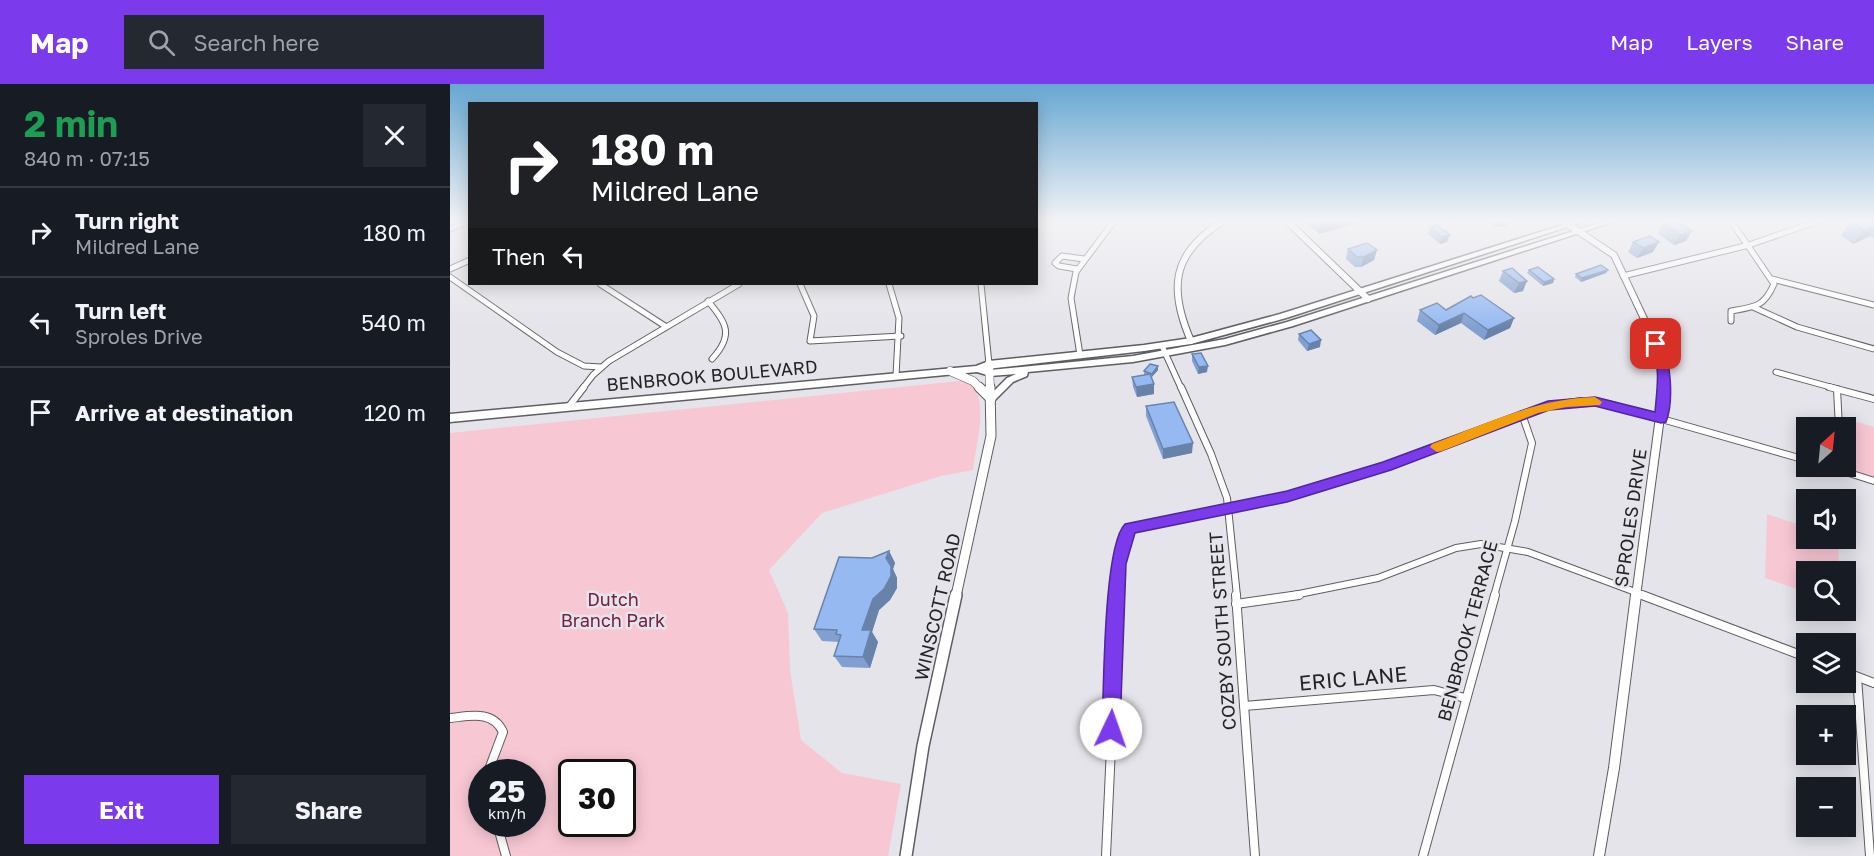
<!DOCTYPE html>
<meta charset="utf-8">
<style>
body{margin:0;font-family:"Golos Text",sans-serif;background:#242831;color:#f1f3f6;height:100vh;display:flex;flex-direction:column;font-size:22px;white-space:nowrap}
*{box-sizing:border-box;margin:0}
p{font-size:20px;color:#9ea1a6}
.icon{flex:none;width:33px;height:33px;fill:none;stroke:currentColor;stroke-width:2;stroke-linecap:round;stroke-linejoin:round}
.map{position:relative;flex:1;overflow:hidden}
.side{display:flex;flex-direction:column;background:#171b24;width:450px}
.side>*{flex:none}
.banner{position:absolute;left:18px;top:18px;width:570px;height:183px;border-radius:0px;box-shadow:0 3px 15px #0003;background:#202124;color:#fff;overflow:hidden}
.needle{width:39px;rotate:27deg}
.buttons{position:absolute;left:1346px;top:333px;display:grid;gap:12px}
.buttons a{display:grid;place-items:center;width:60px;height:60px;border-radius:0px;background:#171b24;box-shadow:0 3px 15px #0003;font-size:30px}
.speed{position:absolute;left:18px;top:675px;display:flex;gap:12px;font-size:30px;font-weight:700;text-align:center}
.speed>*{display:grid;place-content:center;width:78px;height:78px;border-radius:50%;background:#171b24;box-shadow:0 3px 15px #0003;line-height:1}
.speed small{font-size:15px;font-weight:400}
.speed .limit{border:3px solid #111;border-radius:9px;background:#fff;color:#111}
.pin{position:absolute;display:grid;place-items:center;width:51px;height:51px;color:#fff;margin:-26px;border-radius:12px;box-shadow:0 3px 9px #0006}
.me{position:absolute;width:66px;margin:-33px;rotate:3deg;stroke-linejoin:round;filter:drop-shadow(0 0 4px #0008)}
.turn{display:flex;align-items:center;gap:21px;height:126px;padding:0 24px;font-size:27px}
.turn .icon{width:78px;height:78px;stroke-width:2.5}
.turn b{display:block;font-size:42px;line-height:51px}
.then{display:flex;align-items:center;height:57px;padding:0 24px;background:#0003;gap:12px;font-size:22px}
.round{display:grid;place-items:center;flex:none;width:63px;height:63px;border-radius:0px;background:#242831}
.summary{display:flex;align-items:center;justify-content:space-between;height:102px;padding:0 24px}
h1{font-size:36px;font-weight:700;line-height:45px;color:#1e9e55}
.button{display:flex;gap:12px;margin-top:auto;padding:12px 24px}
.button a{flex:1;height:69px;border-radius:0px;background:#7c3aed;color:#fff;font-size:24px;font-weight:700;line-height:69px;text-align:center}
.button a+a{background:#242831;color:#f1f3f6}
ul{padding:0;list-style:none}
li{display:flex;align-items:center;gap:18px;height:90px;padding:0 24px;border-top:2px solid #363941}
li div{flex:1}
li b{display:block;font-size:22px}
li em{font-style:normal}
header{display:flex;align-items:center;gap:36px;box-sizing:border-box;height:84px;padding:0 30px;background:#7c3aed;color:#fff}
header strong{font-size:28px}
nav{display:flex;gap:33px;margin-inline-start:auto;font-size:21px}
.search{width:420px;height:54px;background:#242831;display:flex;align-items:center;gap:15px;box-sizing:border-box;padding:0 21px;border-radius:0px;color:#9ea1a6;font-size:22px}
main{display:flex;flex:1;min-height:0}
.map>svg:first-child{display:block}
.green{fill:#f8c7d4;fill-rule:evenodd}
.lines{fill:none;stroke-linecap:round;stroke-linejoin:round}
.minor-far2-casing{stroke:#5e5e62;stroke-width:7}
.minor-far1-casing{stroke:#5e5e62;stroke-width:8}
.minor-casing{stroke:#5e5e62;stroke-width:10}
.tertiary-far2-casing{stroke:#5e5e62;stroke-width:8}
.tertiary-far1-casing{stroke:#5e5e62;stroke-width:10}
.tertiary-casing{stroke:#5e5e62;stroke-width:12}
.secondary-far2-casing{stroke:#5e5e62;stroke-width:9}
.secondary-far1-casing{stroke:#5e5e62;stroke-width:11}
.secondary-casing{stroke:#5e5e62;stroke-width:14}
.trunk-casing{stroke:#5e5e62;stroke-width:3}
.minor-far2{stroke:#fff;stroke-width:5}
.minor-far1{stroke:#fff;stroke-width:6}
.minor{stroke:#fff;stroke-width:8}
.tertiary-far2{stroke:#fff;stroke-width:6}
.tertiary-far1{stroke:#fff;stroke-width:8}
.tertiary{stroke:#fff;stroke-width:10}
.secondary-far2{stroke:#fff;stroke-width:8}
.secondary-far1{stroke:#fff;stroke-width:9}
.secondary{stroke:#fff;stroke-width:11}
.trunk{fill:#fff;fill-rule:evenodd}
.wall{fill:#819fd0}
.shaded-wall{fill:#6982a9}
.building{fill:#96b9f2;stroke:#6982a9;stroke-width:1.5}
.route{fill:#7c3aed;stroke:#51269a;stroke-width:1.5}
.slow{fill:#f59e0b}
.labels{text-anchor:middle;stroke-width:5;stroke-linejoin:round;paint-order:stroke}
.street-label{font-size:18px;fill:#242426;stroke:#e5e4ea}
.park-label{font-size:18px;fill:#742040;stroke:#e5e4ea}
.near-street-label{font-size:21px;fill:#242426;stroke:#e5e4ea}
</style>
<header>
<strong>Map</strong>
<div class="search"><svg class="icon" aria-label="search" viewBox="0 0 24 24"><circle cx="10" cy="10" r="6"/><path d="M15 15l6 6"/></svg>Search here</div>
<nav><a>Map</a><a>Layers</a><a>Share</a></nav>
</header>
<main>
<section class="side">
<div class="summary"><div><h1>2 min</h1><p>840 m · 07:15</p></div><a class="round"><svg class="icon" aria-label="close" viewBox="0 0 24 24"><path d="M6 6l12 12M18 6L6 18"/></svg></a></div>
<ul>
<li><svg class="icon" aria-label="right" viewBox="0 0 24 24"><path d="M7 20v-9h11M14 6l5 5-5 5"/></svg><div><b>Turn right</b><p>Mildred Lane</p></div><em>180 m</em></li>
<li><svg class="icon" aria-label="left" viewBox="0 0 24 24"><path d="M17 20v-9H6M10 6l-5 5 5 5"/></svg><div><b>Turn left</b><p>Sproles Drive</p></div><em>540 m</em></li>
<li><svg class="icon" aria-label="arrive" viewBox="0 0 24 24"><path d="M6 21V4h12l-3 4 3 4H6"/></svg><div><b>Arrive at destination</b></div><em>120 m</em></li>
</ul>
<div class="button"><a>Exit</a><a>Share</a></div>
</section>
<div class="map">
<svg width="1424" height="772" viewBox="0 0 1424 772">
<rect width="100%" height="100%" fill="#e5e4ea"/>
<g class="green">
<path d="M519,296C540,317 526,359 523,386L491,392L372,429L319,486L338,529L340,586L351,656L392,689L451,700L438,772H0V349ZM32,688H82V740H32ZM122,688H172V740H122Z"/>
<path d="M1391,333L1424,343V395L1394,386L1395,344L1391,343Z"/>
<path d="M1317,430L1356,443V454L1388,455L1389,487L1356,488V508L1315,494Z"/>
</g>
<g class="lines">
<g class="minor-far2-casing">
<g id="minor-far2">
<path d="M1281,137L1324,200C1314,223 1305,223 1281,227V237"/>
<path d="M0,145L19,137"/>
<path d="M0,185L20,176"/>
<path d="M627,185L609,182L605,179L612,172L634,175"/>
<path d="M1173,192L1299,161L1368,137"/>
<path d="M0,193L107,268L134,282L151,283"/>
<path d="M1322,195L1424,221"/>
<path d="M150,200L215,242"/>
<path d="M350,200L364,232L360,257L451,252"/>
<path d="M439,200L449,234L446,292"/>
<path d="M531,200L539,280"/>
<path d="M258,217C277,240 284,251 262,275"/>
<path d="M1303,223L1347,243L1424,265"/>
<path d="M712,262L731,304"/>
<path d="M630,271L621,214L626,188L664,137"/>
<path d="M1326,288L1384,304"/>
<path d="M133,304L143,291L159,277L289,200"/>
</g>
</g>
<g class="minor-far1-casing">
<g id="minor-far1">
<path d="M731,303L761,370L777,414L787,512"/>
<path d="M1379,303L1424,315"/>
<path d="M1387,305L1389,344"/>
<path d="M120,321L134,303"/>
<path d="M1377,382L1424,397"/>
<path d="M668,512C668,494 668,457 681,444L837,413L937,382L1098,322L1131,317L1159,320L1356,376"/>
<path d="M839,512L928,494L1006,464L1031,460L1078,468L1196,512"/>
<path d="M1044,512L1065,437L1082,359L1072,330"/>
</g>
</g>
<g class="minor-casing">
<g id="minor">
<path d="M786,511L805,772"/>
<path d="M1192,511L1356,573"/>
<path d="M786,520L849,511"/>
<path d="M1395,588L1424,599"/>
<path d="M1407,593L1420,772"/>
<path d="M794,622L984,606L1015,614"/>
<path d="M0,634C20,632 43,626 53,648L38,688"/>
<path d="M47,740L56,772"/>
<path d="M656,772L668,511"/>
<path d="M973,772L1045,511"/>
</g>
</g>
<g class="tertiary-far2-casing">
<g id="tertiary-far2">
<path d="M837,137L918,215"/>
<path d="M1113,137L1164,171L1212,273L1215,291L1214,304"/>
<path d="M741,257C718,204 722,169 773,137"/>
</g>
</g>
<g class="tertiary-far1-casing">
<path id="tertiary-far1" d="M1186,512L1214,303"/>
</g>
<g class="tertiary-casing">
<path id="tertiary" d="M1149,772L1164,684L1186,511"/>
</g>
<g class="secondary-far2-casing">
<g id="secondary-far2">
<path d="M539,280L540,304"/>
<path d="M500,287L523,297L530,304"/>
</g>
</g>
<g class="secondary-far1-casing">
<g id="secondary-far1">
<path d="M529,303L541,315"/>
<path d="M506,512L541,352L540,303"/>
</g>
</g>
<g class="secondary-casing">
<path id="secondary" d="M456,772L473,662L506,511"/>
</g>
<g class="trunk-casing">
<path id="trunk" d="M1125,137H1136L836,234L741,260L694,267L537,285L540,286L683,272L775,255L837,238L1155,137H1166L843,242L775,261L683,278L578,288L577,292L563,298L544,317H538L536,315L557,294L566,290L540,292L527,288L0,338V330L526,282L539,277L694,261L741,254L830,230Z"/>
</g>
<use href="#minor-far2" class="minor-far2"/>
<use href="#minor-far1" class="minor-far1"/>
<use href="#minor" class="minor"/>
<use href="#tertiary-far2" class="tertiary-far2"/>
<use href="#tertiary-far1" class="tertiary-far1"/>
<use href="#tertiary" class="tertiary"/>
<use href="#secondary-far2" class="secondary-far2"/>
<use href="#secondary-far1" class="secondary-far1"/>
<use href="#secondary" class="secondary"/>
<use href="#trunk" class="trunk"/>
</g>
<g class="wall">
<path d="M855,137H914L869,150Z"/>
<path d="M1036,137H1057L1056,142L1045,143Z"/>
<path d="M1224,137L1236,157L1224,161L1208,150L1213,140Z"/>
<path d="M1401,137H1424V154L1420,152L1403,160L1391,151Z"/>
<path d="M980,144L997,158L990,160L978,150Z"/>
<path d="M1183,158L1203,168L1187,174L1178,168Z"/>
<path d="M898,165L927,166L924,176L911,183H905L896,175Z"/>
<path d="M1062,184L1073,207L1064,209L1049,197L1053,187Z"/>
<path d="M1079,186L1104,195L1103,199L1093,202L1077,189Z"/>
<path d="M1158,186L1156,189L1131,198L1125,193L1126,190Z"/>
<path d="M1023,214L1064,234L1060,244L1034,256L1011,239L985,251L967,237L970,226H996Z"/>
<path d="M849,250L870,263L857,267L848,256Z"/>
<path d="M742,270L757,288L748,290L742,277Z"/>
<path d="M708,286L701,293L704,300V310L687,313L683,303L682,293L694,291V287Z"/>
<path d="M696,322L742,369L713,375L696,332Z"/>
<path d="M439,467L445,479L443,485L447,494V504L440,516L429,526L422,548L428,558L420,584L392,583L384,572L389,558L372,557L364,545L422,474Z"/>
</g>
<g class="shaded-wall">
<path d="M882,137H914L869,150L871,140Z"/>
<path d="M1047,137H1057L1056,142L1045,143Z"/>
<path d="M1424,142V148L1420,152L1403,160L1414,147Z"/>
<path d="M1242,147L1236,157L1224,161L1230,151Z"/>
<path d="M1000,151L997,158L990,160L992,153Z"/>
<path d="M1209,158L1203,168L1187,174L1193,164Z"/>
<path d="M927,166L924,176L911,183L914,173Z"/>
<path d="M1158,186L1156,189L1131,198L1132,194Z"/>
<path d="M1104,195L1103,199L1093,202L1094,198Z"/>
<path d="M1077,197L1073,207L1064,209L1069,199Z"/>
<path d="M1014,229L1011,239L985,251L989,241Z"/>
<path d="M1064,234L1060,244L1034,256L1038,246Z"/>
<path d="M871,256L870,263L857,267L859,260Z"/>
<path d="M708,282V286L702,293V290Z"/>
<path d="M758,282L757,288L748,290L749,283Z"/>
<path d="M704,300V310L687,313L686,303Z"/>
<path d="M743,359L742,369L713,375V365Z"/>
<path d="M439,467L445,479L443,485L447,494V504L440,516L429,526L422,548L428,558L420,584L413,573L412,546Z"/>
</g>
<g class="building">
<path d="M867,137H882L871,140Z"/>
<path d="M1225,137L1242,147L1230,151L1213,140Z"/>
<path d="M1401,137H1424V142L1414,147Z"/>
<path d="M987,141L1000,151L992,153L980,144Z"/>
<path d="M1200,152L1209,158L1193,164L1183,158Z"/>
<path d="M917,159L927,166L914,173H907L898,165Z"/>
<path d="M1151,181L1158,186L1132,194L1126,190Z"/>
<path d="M1088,183L1104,195L1094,198L1079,186Z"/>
<path d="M1062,184L1077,197L1069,199L1053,187Z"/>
<path d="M1031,211L1064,234L1038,246L1014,229L989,241L970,226L987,219L996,226L1021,212L1023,214Z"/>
<path d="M861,246L871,256L859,260L849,250Z"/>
<path d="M751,269L758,282L749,283L742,270Z"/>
<path d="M700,280L708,282L702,290L694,287Z"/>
<path d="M700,290L704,300L686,303L682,293Z"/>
<path d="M724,318L743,359L713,365L696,322Z"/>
<path d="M439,467L436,474L441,482V492L434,505L423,515L412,546H421L413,573L384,572L391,551L386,550L387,546L364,545L389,473L422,474Z"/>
</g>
<linearGradient id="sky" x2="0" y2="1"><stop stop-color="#66a7d2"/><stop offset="0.56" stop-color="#f3f3f6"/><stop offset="1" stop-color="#f3f3f6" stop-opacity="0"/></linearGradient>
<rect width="1424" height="245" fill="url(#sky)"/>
<path class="route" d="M1206,256L1211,257C1221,276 1224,318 1216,338L1211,339L1145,322L1099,326L941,386L837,418L685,449L676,480L670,645L667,651L661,654L655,651L652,645C654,608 653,462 675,440L837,407L933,378L1098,317L1145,313L1205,328C1207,304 1211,283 1201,260Z"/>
<path class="slow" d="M1145,313L1152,318L1150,321L1116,323L1088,329L992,367L987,368L980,363L982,360C1037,339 1086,315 1145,313Z"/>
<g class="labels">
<g class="street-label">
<text transform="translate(262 292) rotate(-5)" y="6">BENBROOK BOULEVARD</text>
<text transform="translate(1181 434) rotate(-82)" y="6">SPROLES DRIVE</text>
<text transform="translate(488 523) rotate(-77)" y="6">WINSCOTT ROAD</text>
<text transform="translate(773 547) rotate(-94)" y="6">COZBY SOUTH STREET</text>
<text transform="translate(1018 547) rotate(-75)" y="6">BENBROOK TERRACE</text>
</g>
<g class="park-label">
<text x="163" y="522">Dutch<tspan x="163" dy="21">Branch Park</tspan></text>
</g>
<g class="near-street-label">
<text transform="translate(903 595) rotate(-5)" y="7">ERIC LANE</text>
</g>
</g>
</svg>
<div class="buttons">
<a><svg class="needle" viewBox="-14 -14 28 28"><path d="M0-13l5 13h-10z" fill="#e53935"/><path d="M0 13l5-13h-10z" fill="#9ea1a6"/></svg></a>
<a><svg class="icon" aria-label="sound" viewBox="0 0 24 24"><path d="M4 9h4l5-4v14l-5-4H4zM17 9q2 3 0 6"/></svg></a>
<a><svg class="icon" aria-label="search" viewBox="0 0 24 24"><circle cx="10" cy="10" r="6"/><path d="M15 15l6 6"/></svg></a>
<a><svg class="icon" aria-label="layers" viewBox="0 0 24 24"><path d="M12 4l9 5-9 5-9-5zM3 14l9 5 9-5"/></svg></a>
<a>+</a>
<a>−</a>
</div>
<div class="speed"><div>25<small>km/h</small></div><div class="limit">30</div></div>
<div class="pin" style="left:1206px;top:260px;background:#d93025"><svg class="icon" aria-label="arrive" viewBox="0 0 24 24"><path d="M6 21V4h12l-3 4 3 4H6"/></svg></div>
<svg class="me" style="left:661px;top:645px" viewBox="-20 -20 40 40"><circle r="19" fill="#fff"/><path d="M0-13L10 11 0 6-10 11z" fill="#7c3aed"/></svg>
<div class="banner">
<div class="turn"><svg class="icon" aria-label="right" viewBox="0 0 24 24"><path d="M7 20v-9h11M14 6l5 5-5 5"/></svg><div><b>180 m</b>Mildred Lane</div></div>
<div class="then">Then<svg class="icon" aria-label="left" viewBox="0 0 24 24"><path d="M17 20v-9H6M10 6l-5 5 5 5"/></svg></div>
</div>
</div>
</main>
